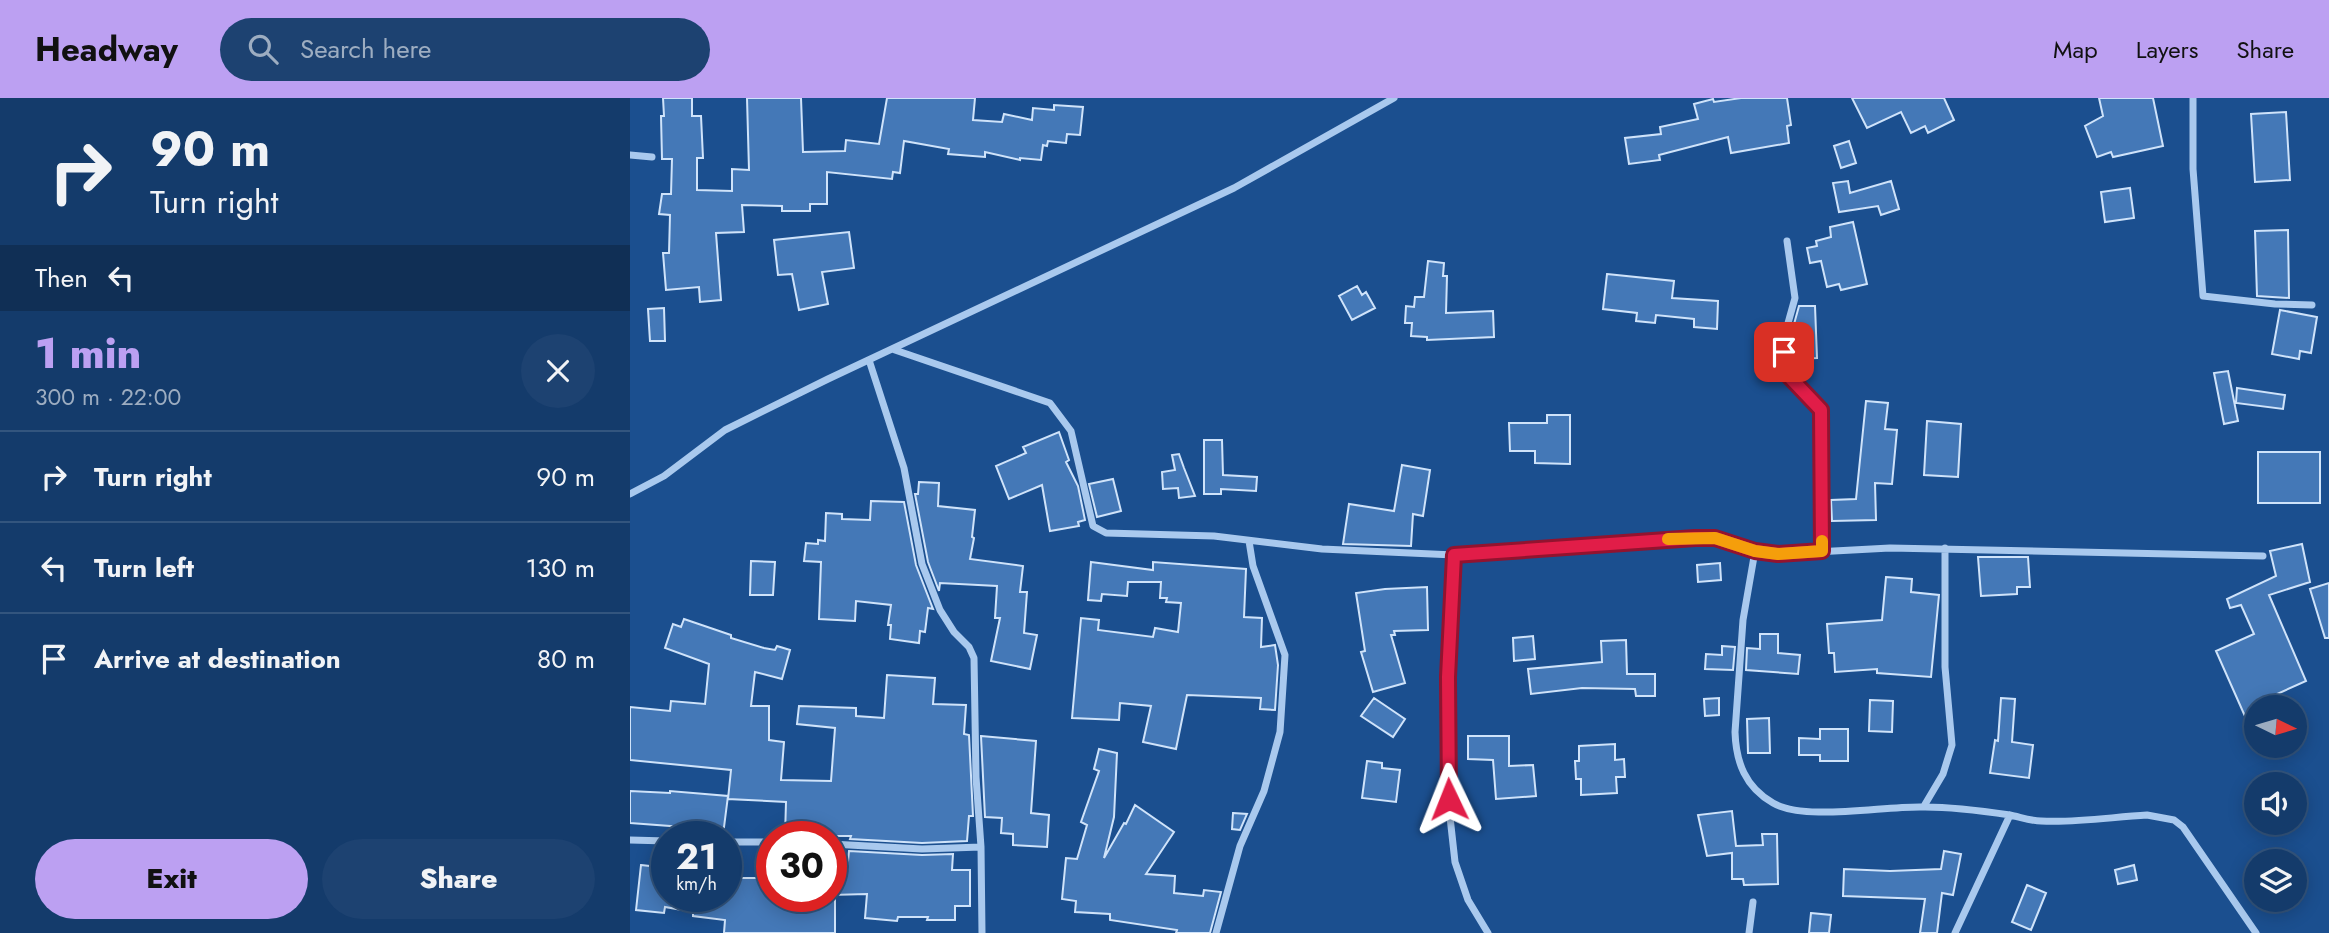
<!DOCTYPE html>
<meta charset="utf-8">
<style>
:root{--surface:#143b6b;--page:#1d4271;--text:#f1f3f6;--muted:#9dadc1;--line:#33557e;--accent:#bca0f2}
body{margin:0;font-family:Jost,sans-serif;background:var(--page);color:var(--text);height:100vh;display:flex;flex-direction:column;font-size:26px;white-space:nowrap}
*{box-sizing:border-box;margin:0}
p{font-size:23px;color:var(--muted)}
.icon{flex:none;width:38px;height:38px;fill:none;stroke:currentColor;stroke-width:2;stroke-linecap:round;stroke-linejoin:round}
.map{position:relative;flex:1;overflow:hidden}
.side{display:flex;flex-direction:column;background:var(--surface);width:630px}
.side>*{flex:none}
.guide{background:#143b6b;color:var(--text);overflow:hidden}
.needle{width:46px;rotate:95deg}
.tools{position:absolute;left:1614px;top:597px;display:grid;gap:14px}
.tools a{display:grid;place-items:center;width:63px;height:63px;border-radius:50%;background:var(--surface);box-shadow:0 4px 18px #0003,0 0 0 2px var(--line);font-size:35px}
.speed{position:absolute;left:21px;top:723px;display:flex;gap:14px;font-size:35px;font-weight:700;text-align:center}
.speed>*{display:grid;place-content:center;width:91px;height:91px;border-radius:50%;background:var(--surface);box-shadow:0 4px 18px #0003,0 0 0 2px var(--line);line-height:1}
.speed small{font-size:18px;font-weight:400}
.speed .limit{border:10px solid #d22;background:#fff;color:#111}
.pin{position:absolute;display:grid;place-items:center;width:60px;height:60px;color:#fff;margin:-30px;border-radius:14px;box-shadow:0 4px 10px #0006}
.me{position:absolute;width:77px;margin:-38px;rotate:358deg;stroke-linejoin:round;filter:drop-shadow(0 0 5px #0008)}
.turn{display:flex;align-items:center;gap:24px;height:147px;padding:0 35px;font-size:32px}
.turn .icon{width:91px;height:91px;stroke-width:2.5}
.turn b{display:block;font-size:49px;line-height:60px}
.then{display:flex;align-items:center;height:66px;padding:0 35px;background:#0003;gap:14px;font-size:26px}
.round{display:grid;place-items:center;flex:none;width:74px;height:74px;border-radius:37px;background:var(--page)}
.overview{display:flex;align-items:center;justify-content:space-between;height:119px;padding:0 35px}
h1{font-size:42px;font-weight:800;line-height:52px;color:var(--accent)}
.cta{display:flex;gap:14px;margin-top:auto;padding:14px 35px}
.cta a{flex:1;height:80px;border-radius:42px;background:var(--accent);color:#111;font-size:28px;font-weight:800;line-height:80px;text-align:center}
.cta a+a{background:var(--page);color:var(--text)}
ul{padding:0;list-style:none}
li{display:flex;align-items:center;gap:21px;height:91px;padding:0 35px;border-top:2px solid var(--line)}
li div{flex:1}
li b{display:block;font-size:26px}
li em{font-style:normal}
header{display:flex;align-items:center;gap:42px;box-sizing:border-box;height:98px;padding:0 35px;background:var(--accent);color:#111}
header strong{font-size:33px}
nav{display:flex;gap:38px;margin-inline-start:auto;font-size:24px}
.search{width:490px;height:63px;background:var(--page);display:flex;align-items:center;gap:18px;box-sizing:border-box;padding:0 24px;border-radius:38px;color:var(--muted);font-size:26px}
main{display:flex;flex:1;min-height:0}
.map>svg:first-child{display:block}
.building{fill:#4478b7;stroke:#cfe3fa;stroke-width:2}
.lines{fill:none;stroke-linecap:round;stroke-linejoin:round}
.minor{stroke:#a9c9ee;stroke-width:7}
.route-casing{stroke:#92132f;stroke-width:18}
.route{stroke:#e11d48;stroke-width:12}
.slow{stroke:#f59e0b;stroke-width:12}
</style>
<header>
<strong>Headway</strong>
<div class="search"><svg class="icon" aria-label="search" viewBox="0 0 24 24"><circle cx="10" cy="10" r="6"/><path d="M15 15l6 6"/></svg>Search here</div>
<nav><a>Map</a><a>Layers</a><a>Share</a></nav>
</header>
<main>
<section class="side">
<div class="guide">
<div class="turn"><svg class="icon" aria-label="right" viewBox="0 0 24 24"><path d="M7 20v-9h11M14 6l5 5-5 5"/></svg><div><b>90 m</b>Turn right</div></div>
<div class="then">Then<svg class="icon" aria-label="left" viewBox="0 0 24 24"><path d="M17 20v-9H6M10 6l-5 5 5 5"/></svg></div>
</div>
<div class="overview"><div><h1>1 min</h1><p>300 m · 22:00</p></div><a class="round"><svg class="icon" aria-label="close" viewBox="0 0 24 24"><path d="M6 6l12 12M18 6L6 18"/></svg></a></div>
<ul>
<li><svg class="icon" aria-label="right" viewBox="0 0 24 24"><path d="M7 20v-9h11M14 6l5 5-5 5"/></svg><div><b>Turn right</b></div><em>90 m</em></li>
<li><svg class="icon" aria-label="left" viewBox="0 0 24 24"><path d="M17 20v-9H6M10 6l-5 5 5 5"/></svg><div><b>Turn left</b></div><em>130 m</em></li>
<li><svg class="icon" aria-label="arrive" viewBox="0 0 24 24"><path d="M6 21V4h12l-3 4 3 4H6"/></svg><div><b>Arrive at destination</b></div><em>80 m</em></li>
</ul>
<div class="cta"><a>Exit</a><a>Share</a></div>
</section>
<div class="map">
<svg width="1699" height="835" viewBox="0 0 1699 835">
<rect width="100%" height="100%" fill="#1b4f8f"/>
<path class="building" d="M33 0H62V18H71L73 60H67V92L102 93V71L119 72 117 0H171L173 54 215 53 216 42 249 46 257 0H345L343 22 372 24 374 16 402 22 403 10 424 12V7L453 9 450 37 437 36 436 45 418 43 417 48 413 47 411 62 390 60V62L355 54V59L318 56 319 51 274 43 270 75 263 74 262 81 197 74V106H180V113H152V108L112 107 114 134 86 135 91 202 70 204 69 189 36 192 33 155H39L40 117 29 116 32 96H41L42 61H32L31 18H34Z
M1111 0H1157L1161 27 1157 28 1159 45 1101 55 1098 39 1029 57 1030 62 999 66 995 40 1031 36 1030 29 1068 21 1064 6 1083 1 1084 4Z
M1222 0H1314L1324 22 1298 35 1295 28 1281 35 1271 14 1237 30Z
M1469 0H1523L1533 48 1483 59 1481 54 1467 59 1455 28 1473 18Z
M1656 14 1660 82 1625 84 1621 16Z
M1219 43 1226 65 1211 70 1204 48Z
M1218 83 1220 95 1261 83 1269 111 1251 117 1248 108 1209 114 1203 85Z
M1500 90 1504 120 1475 124 1471 94Z
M1223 124 1237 186 1211 192 1209 186 1197 189 1191 163 1180 165 1177 150 1187 148 1186 143 1201 139 1200 129Z
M1658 132 1659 200 1627 198 1625 133Z
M219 134 224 170 192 174 198 206 169 212 162 176 148 177 144 142Z
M798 163 814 165 813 178H817L816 215 863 213 864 239 797 242V239L781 238 782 225H775L776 208 784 209 785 199H794Z
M977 176 1044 183 1042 200 1088 203 1087 231 1064 229V221L1026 217 1025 225 1006 223 1007 215 973 211Z
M727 188 732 197 736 194 745 210 722 222 709 198Z
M1169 208H1185L1187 260 1160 261 1161 237Z
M34 210 35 243H20L18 211Z
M1650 212 1687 219 1681 255 1670 253 1669 261 1642 256Z
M1598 273 1608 323 1594 326 1584 275Z
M1607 290 1655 297 1653 311 1606 305Z
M1236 303 1258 305 1255 331 1267 332 1262 386 1245 385 1246 422 1202 423 1201 402 1226 401Z
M917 317H940V366L905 365V353H880L879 325H917Z
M1297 323 1331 326 1328 379 1294 377Z
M429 334 439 362 436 364 448 388 455 422 448 424 449 428 420 433 412 387 379 401 366 368 396 355 393 349Z
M574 342H592L593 377 627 379 626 393 591 391V396H574Z
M1628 354H1690V405H1628Z
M549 356 554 370 565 398 549 400 548 390 533 391 532 374 545 372 542 357Z
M772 367 800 372 793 418 783 416 781 448 713 446 719 406 764 413Z
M483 381 491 413 467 419 459 386Z
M289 384 309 385 308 408 345 412 342 439 344 440 340 461 393 468 390 494H397L394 535 407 537 400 571 361 563 370 520H365L367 488 310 485 309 493 298 464 285 396H288Z
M241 403 274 404 286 467 303 511 298 510 295 534 290 533 289 545 260 541 261 527H258L261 507 226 503 225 523 189 521 191 464 174 463 176 445 188 446V442L195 443 196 415 212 416V421L240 422Z
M1672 446 1680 484 1639 497 1676 583 1647 596 1652 609H1626V643L1586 553 1624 536 1611 507 1600 510 1597 501 1646 478 1640 453Z
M1348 459H1398L1400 489H1387V496L1351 498Z
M121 463 145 464 143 497H120Z
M461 464 523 472V464L616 471 614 519 632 520 631 549 645 547 648 567 645 612 630 611 631 600 557 597 546 651 513 644 521 608 490 605 489 622 442 620 451 520 469 522 468 532 523 539 525 530 548 534 551 505 536 504 537 500H530L531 484H498L497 498 472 496 471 503 458 502Z
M1090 465 1091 482 1068 484 1067 467Z
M1256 479 1282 481 1281 494 1309 497 1301 579 1247 575V571L1205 574 1204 555H1199L1197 526 1252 522Z
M1699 485V540H1695L1680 491Z
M797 489 798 532 764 533 765 537H761L775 585 743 594 731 554 735 553 726 495 755 491Z
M54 521 101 537V540L134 550 145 552 147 548 160 552 152 581 125 574 121 608H139V642L154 644 151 682 201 683 205 630 167 626 169 608 226 610V618L254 620 257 577 305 580 303 606 336 607 334 636 339 637 343 718H339L337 743 292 745 220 741 221 738H155L156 704 98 701 101 672 0 662V609L40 613 41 603 75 606 79 566 35 550 43 526 51 529Z
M1130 536H1148V555L1170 557 1168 576 1116 572 1117 550 1130 551Z
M903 538 905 561 884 563 883 540Z
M996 542 997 576H1025V598H1006L1005 591 952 590 901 596 898 571 972 564 971 543Z
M1092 548 1105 549 1103 572 1075 571 1076 556 1092 557Z
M744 600 775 621 763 639 731 618Z
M1089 600V617L1075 618 1074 601Z
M1371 600 1385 601 1382 644 1403 647 1399 680 1360 675 1365 642 1368 643Z
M1240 602 1263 603 1262 634 1239 633Z
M1139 620 1140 655H1118L1117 621Z
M1190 631H1218V663H1190V657H1169V640L1190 641Z
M351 638 406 643 401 715 419 717 417 749 383 747V736L371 735 372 720 355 719Z
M838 638H879V668L903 667 906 698 866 701 863 662 838 661Z
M985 646V662L994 661 995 679H986L987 695 951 697V681H946L945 663H949V648Z
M469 651 487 655 484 719 474 760 494 725 496 726 505 707 544 734 516 776 545 778 544 795 573 798 574 792 591 794 580 835H546L547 832 480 822V816L445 814 446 803 432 801 436 760 447 761 457 727 451 724 469 673 464 671Z
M737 663 752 665V670L770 672 766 704 732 700Z
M0 693 40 695V693L98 698 93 737 53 733V729L0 725Z
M1102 713 1106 748 1133 747 1132 736H1147L1148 786 1114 787 1113 781H1102V755L1077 758 1068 717Z
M603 715 617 716 610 732 602 731Z
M219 753 292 757 323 756 322 772H340V808H325V822H297L298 819H268L267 823 235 820 237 796 201 797V773H217Z
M1314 753 1331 756 1323 797 1312 795 1307 835H1290L1295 801 1213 798 1214 771 1260 773 1311 771Z
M11 767 37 770 36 798H101L102 780H142V798H205V835H94L95 822 63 818V814L35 809 34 815 6 812Z
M1504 767 1507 782 1488 786 1485 772Z
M1397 787 1416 795 1401 832 1382 824Z
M1181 815 1201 817 1199 835H1179Z"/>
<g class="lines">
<path class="minor" d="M1563 0V71L1573 198 1645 206 1682 207
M0 57 22 59
M1157 143 1165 200 1155 236 1153 272 1191 312 1192 453
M262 251 420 305 441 333 463 428 476 435 584 438 692 451 824 457 1065 440H1085L1101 444 1125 453 1148 456 1260 450 1633 458
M239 262 274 370 292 466 310 512 324 534 339 549 344 560 346 679 351 749 352 835
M0 396 34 378 95 332 198 281 604 90 764 0
M1125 453 1113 522 1105 634C1106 664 1115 689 1143 705 1175 724 1257 707 1295 709 1323 709 1353 713 1380 717 1390 719 1401 723 1411 723 1446 725 1482 719 1517 717L1544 722 1553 729 1626 835
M824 457 818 579 820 719 825 764 838 802 858 835
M1294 708 1313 676 1322 647 1315 569V450
M0 742 37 743
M96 744H142
M201 746 292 751 351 749
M586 835 610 748 634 693 650 634 655 557 623 468 619 443
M1119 835 1123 804
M1325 835 1380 717"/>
</g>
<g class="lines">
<defs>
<path id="route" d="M819 701 818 579 824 457 1065 440H1085L1125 453 1148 456 1192 453 1191 312 1153 272 1154 254"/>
</defs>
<use href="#route" class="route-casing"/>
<use href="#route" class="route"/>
<path class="slow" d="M1038 441 1085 440 1125 453 1148 456 1192 453V443"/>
</g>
</svg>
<div class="tools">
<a><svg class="needle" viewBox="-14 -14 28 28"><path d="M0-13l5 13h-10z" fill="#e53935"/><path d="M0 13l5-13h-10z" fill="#9dadc1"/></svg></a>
<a><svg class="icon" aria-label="sound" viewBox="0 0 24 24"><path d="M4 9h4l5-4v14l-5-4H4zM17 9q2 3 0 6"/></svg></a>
<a><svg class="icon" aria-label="layers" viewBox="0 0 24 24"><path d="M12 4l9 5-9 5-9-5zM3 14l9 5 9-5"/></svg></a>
</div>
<div class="speed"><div>21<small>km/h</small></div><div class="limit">30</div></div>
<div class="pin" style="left:1154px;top:254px;background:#d93025"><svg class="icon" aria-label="arrive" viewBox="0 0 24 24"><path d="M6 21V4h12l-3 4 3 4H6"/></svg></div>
<svg class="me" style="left:819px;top:701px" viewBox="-20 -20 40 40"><path d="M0-17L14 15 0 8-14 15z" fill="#e11d48" stroke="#fff" stroke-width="4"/></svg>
</div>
</main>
